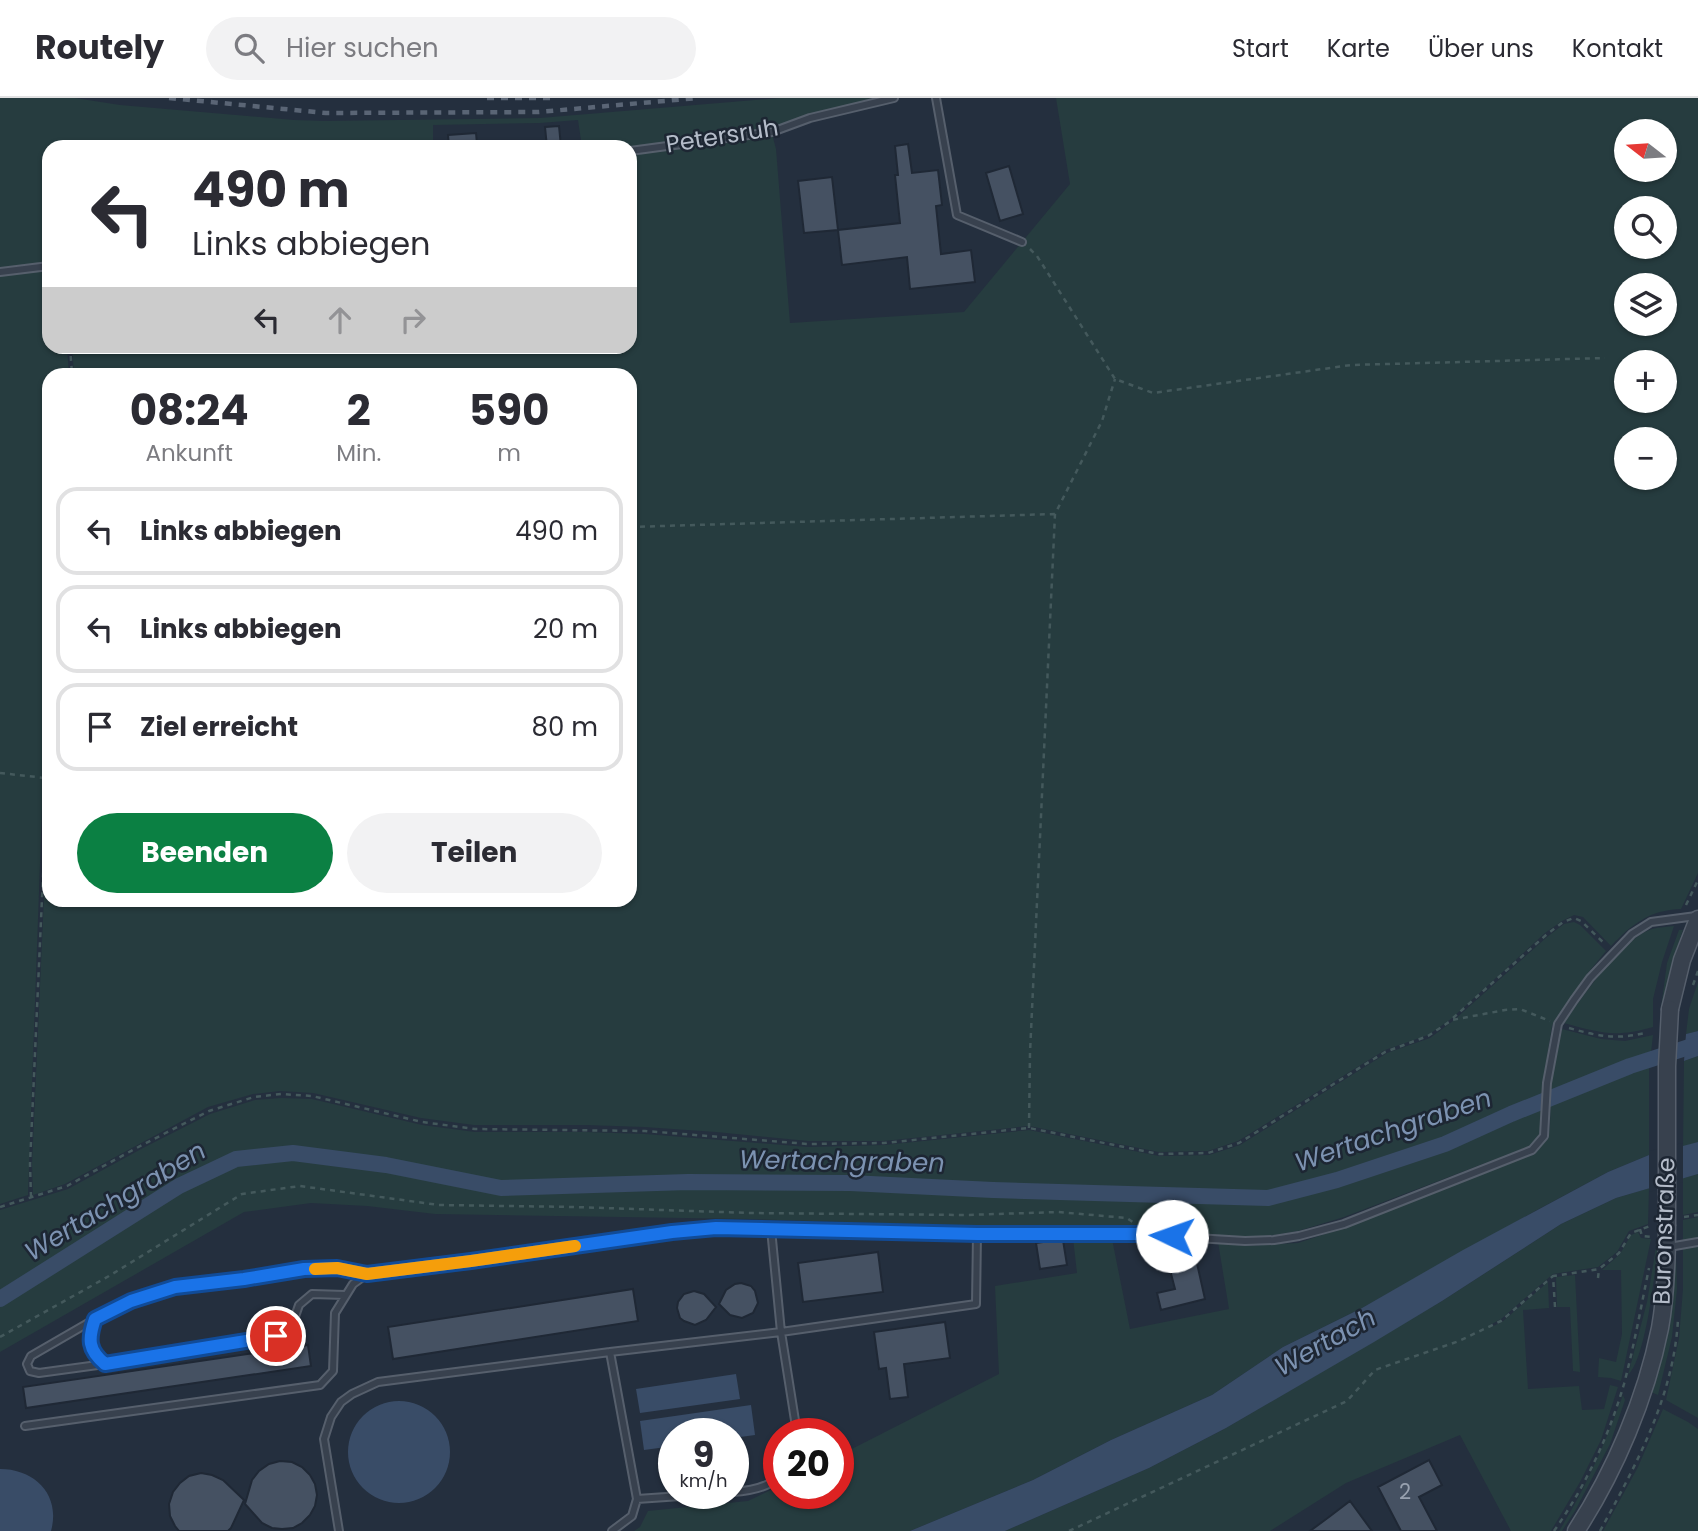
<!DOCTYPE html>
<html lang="de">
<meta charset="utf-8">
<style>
:root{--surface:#fff;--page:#f2f2f3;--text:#2b2b33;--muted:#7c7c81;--line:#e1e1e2;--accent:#0b8043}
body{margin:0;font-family:Poppins,sans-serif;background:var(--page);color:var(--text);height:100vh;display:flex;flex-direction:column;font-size:26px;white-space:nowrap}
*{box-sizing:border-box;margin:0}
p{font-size:23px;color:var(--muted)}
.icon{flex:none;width:38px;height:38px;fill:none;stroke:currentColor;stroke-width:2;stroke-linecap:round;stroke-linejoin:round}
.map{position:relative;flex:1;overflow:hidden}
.side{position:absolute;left:42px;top:270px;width:595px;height:539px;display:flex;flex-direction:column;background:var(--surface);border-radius:21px;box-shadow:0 2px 5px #0004}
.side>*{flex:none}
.top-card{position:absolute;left:42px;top:42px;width:595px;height:214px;border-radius:21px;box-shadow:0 2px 5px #0004;background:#fff;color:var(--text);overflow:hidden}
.needle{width:46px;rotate:287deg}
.controls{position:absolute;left:1614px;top:21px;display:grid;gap:14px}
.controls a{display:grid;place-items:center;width:63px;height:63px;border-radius:50%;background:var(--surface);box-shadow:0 2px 5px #0004;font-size:35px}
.speed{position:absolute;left:658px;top:1320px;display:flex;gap:14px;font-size:35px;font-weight:700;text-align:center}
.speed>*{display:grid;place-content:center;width:91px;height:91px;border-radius:50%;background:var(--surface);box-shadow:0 2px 5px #0004;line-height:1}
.speed small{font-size:18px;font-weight:400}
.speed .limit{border:10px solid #d22;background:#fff;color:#111}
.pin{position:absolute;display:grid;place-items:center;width:60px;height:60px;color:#fff;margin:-30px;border:4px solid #fff;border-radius:50%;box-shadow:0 2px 7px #0007}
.me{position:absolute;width:77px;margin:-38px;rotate:273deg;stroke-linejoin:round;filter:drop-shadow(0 0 5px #0008)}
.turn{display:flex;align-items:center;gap:24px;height:147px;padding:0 35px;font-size:32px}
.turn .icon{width:91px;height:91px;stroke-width:2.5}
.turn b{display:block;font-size:49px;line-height:60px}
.lanes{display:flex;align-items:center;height:66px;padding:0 35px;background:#0003;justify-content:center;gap:35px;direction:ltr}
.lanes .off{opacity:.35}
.eta{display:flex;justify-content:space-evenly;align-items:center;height:119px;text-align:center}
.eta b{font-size:42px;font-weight:700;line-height:49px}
.button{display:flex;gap:14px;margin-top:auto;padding:14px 35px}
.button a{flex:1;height:80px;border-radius:42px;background:var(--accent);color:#fff;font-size:28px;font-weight:700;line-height:80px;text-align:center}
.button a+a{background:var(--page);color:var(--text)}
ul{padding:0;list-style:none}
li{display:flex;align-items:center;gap:21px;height:88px;margin:0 14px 10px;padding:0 21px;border:4px solid var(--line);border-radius:21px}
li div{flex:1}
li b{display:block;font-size:26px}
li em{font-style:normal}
header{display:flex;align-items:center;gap:42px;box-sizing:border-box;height:98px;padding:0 35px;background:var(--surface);border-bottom:2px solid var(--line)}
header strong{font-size:33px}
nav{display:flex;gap:38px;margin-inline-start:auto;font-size:24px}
.search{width:490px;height:63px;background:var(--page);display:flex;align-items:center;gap:18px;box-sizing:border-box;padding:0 24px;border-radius:38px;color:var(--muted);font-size:26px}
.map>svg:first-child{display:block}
.green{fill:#263c3f;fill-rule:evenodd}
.water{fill:#394c67}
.pier{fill:#242f3e}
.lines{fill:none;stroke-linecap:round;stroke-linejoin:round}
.canal{stroke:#394c67;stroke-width:16}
.building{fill:#455162;stroke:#1f2835;stroke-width:2}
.service-casing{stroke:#565f6c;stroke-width:10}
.tertiary-casing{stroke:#565f6c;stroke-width:19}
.path{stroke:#44595c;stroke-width:2.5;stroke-dasharray:5 5;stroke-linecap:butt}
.service{stroke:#38414e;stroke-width:6}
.tertiary{stroke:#38414e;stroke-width:16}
.rail{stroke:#5a6575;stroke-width:4.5;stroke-dasharray:7 7;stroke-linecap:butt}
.tertiary-bridge-casing{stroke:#565f6c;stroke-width:19;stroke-linecap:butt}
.tertiary-bridge{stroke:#38414e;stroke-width:16}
.route-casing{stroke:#114b97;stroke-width:18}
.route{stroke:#1a73e8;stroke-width:12}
.slow{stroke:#f59e0b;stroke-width:12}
.labels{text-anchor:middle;stroke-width:5;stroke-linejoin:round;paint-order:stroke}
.number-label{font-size:21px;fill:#98a1af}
.street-label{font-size:24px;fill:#b4bcc9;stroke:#1d2633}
.water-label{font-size:26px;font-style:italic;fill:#7c92b1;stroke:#1d2633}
</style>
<header>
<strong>Routely</strong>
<div class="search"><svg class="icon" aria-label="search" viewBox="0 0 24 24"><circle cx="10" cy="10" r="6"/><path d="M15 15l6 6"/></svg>Hier suchen</div>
<nav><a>Start</a><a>Karte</a><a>Über uns</a><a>Kontakt</a></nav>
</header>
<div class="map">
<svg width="1698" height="1433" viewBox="0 0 1698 1433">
<rect width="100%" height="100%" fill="#242f3e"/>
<path class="green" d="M0 0H75L120 7 294 22 325 23 540 20 780 0H887L809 18 771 30 630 49H582L578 22 540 25 433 27V49H49V165L0 171Z
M1056 0H1698V775L1681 811C1650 812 1632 826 1611 848L1583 819 1574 817 1562 823 1545 835 1451 921 1428 937 1385 952 1238 1043 1208 1053 1159 1054 1029 1028 884 1043H808L716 1034 644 1029 586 1027H474L421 1020 313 995 280 993 253 996 208 1009 65 1086 33 1097 32 1066 49 688V802H630V276H74L72 249 630 248V57L772 36 776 51 790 225 964 214 1070 86ZM1626 33H1664V72H1626ZM1626 110H1664V149H1626ZM1626 187H1664V226H1626ZM1626 264H1664V303H1626ZM1626 341H1664V380H1626Z
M49 171V248L67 249 69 276H49V601L43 683 28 1097 0 1106V177Z
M1574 824 1580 827 1606 853 1587 876 1552 928 1543 984 1540 1037 1530 1048 1344 1119 1298 1133 1275 1137 1246 1139 1148 1132 1072 1131 749 1121 435 1116 367 1108 311 1105 244 1114 0 1254V1112L68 1091 143 1050 210 1016 255 1002 281 1000 312 1001 422 1027 475 1034H586L645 1036 808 1049 884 1047 1029 1032 1159 1058 1209 1057 1240 1047 1387 955 1430 940 1453 923 1547 839 1564 826Z
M1674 828 1662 864 1653 901V929C1615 940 1601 935 1564 925 1582 899 1623 840 1652 831 1659 829 1667 829 1674 828Z
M1679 832H1683C1674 858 1667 882 1665 910H1661L1667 865Z
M1698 884V933L1686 936 1689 911Z
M1562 931 1601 941 1625 943 1653 937 1649 972V1057L1608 1074 1537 1112 1362 1210 1283 1249 1212 1297 1111 1342 1033 1382 910 1433H634L640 1429 648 1413 748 1403 779 1388V1395H838V1358L999 1276 995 1188 1077 1175 1073 1140 1112 1141 1130 1231 1229 1211 1218 1144 1246 1148 1298 1145 1346 1129 1534 1055 1548 1041 1550 1027 1551 985Z
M1698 958V1044L1683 1049 1684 963Z
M1698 1076V1114L1683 1117V1080Z
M1649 1090 1648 1126 1629 1133 1617 1154 1598 1169 1553 1176 1501 1221 1490 1227 1491 1229 1502 1224 1548 1184 1549 1210 1523 1212 1528 1291 1579 1288 1582 1312 1604 1311 1610 1287 1618 1289 1601 1342 1580 1384 1551 1433H1511L1460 1337 1346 1385 1270 1433H1005L1149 1370 1226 1330 1442 1203 1561 1126 1616 1100Z
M1698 1119V1320L1666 1302 1679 1240 1683 1191V1122Z
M1638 1134 1641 1140 1651 1141 1621 1283 1611 1280 1598 1279 1599 1260 1616 1264 1622 1236 1621 1172H1602L1620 1156 1631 1137Z
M1656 1149 1658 1151C1654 1178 1646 1260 1628 1277L1647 1204Z
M1672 1157H1676L1677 1191 1672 1239 1658 1297 1651 1294Z
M1575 1177 1580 1274 1573 1273 1570 1209H1557L1556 1179Z
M1623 1297 1625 1302 1610 1346 1575 1413 1562 1433H1559C1586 1390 1605 1345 1623 1297Z
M1663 1311 1688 1324 1698 1331V1433H1603L1638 1369Z"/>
<path class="water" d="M1698 933V958L1684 963 1686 936Z
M1698 1044V1076L1616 1100 1561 1126 1442 1203 1374 1244 1226 1330 1149 1370 1005 1433H910L1033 1382 1111 1342 1212 1297 1283 1249 1362 1210 1463 1152 1608 1074 1649 1057Z
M736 1276 740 1301 640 1315 636 1291Z
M348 1354a51 51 0 1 1 102 0a51 51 0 1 1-102 0Z
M751 1307 755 1337 733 1340V1335H674V1348L644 1352 640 1323Z
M0 1371C35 1371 61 1397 51 1433H0Z"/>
<path class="pier" d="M1683 1045V1084L1649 1094V1053Z"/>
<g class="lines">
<path class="canal" d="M0 1201 179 1088 236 1061 293 1055 386 1067 501 1090 688 1084 850 1085 993 1092 1268 1100 1337 1082 1445 1046 1511 1016 1630 968 1698 946"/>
</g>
<path class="building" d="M559 28 561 49H547L545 29Z
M476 35 477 46 449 49 448 37Z
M908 46 912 75 938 72 942 107 936 108 941 156 971 152 975 184 910 191 907 159 842 167 838 132 900 125 895 77H898L895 48Z
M1009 68 1023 116 1000 123 986 75Z
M832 79 838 132 804 135 798 83Z
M1057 1142H1063L1067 1167 1040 1171 1036 1145Z
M878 1154 883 1194 803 1204 798 1165Z
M1196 1161 1205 1201 1161 1212 1157 1195 1175 1191 1169 1168Z
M741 1185 751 1188 755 1193 758 1205 753 1215 742 1220 730 1217 719 1206 726 1192 735 1186Z
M633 1191 638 1223 393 1261 388 1229Z
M694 1193 704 1196 716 1209 706 1222 695 1227 684 1223 680 1220 677 1210 678 1204 684 1196Z
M945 1224 950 1260 904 1266 908 1299 890 1301 886 1270 879 1271 874 1234Z
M308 1247 311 1268 26 1310 23 1289Z
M1429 1362 1442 1387 1419 1399 1437 1433H1401L1378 1389Z
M280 1363 292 1364 302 1369 310 1377 315 1386 317 1397 315 1408 310 1417 302 1425 293 1430 282 1431 272 1430 262 1425 245 1406 252 1382 259 1373 269 1366Z
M201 1375 212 1377 223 1382 244 1402 231 1430 228 1433H179L175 1428 170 1418 169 1406 173 1394 180 1385 189 1378Z
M1350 1403 1372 1433H1310L1329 1419Z"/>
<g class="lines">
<defs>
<path id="service" d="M936 0 957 117 1022 144
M630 53 772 34 810 20 894 0
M0 174 49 168
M771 1131 781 1234 797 1335
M1669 1149 1698 1144
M345 1197 312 1196 299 1207 292 1227 276 1238 105 1266 39 1275 30 1273 27 1266 31 1258 95 1221 131 1203 175 1189 244 1181 304 1171 337 1170 367 1176 471 1163 672 1134 716 1131H771L977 1136 1147 1137 1245 1143 1274 1142 1299 1138 1344 1126 1532 1052 1544 1038 1547 985 1558 926 1574 902 1590 880 1632 836 1651 824 1696 818
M95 1221C88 1241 89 1251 105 1266
M610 1254 637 1401 632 1418 612 1433
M25 1328 320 1287 333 1273 335 1215 353 1186 367 1176
M733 1394C749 1393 767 1390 779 1379
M637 1401 725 1395
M339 1433 324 1341 331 1319 341 1304 352 1296 378 1284 610 1254 781 1234 976 1206 977 1136"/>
<path id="tertiary" d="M1670 911 1682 862 1698 821
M1576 1433C1615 1373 1646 1300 1660 1230 1666 1197 1667 1162 1667 1128"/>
</defs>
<use href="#service" class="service-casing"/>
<use href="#tertiary" class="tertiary-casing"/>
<path class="path" d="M1030 151 1037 158 1115 281 1153 295 1351 267 1605 260
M70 248 72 276
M630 429 1055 416
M0 675 45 680
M1686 807 1698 782
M1693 887 1698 873
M1453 920 1546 837 1563 824 1574 820 1581 823 1606 847
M1569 930C1598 938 1615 942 1645 935
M1029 1030 1030 955 1055 416 1102 323 1115 281
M31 1099 30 1066 49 645
M0 1109 67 1088 142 1047 209 1013 254 999 281 996 312 998 422 1024 475 1031 645 1033 808 1046 884 1045 1029 1030 1159 1056 1208 1055 1239 1045 1385 954 1428 938 1452 922 1505 912 1520 911 1550 923
M1684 1119 1698 1117
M1640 1131 1642 1138 1653 1139
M1598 1180 1599 1171
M1555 1209 1553 1178 1599 1171 1619 1155 1631 1135 1650 1128
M0 1239 109 1178 242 1096 300 1088 439 1107 575 1109 750 1115 967 1117 1058 1114 1127 1120 1134 1125
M1069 1433 1347 1303 1375 1272 1459 1243 1501 1223 1553 1178
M1554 1433C1585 1389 1609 1338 1624 1286 1634 1248 1641 1209 1649 1170
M1600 1433C1636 1367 1674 1298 1678 1221"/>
<use href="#service" class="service"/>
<use href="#tertiary" class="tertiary"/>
<path class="rail" d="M169 0 326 15 539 14 698 0
M487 0H550"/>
<defs>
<path id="tertiary-bridge" d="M1667 1128V968L1670 911"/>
</defs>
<use href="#tertiary-bridge" class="tertiary-bridge-casing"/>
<use href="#tertiary-bridge" class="tertiary-bridge"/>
</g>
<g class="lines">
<defs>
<path id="route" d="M276 1238 105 1266C88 1252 88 1241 95 1221L131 1203 175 1189 244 1181 304 1171 337 1170 367 1176 471 1163 672 1134 716 1130 977 1136H1147L1172 1138"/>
</defs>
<use href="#route" class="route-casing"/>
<use href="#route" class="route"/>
<path class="slow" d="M315 1171 337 1170 367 1176 471 1163 575 1148"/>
</g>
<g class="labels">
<g class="number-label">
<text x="1405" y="1401">2</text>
</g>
<g class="street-label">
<text transform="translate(722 38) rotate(-9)" y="8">Petersruh</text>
<text transform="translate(1664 1133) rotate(-88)" y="8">Buronstraße</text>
</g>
<g class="water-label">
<text transform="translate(1393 1032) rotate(-19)" y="9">Wertachgraben</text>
<text transform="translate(842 1063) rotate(1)" y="9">Wertachgraben</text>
<text transform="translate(115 1103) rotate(-31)" y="9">Wertachgraben</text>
<text transform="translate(1325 1244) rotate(-29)" y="9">Wertach</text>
</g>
</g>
</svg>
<div class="controls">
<a><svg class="needle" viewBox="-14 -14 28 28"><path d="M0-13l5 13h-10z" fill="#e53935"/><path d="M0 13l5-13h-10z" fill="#7c7c81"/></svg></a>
<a><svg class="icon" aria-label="search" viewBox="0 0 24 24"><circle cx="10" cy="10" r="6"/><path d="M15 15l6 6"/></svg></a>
<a><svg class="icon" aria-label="layers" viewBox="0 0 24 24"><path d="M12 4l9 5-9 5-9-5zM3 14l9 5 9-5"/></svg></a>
<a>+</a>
<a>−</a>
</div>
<div class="speed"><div>9<small>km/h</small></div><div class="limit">20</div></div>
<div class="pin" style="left:276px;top:1238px;background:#d93025"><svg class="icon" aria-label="arrive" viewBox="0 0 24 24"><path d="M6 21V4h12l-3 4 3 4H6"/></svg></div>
<svg class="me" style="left:1172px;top:1138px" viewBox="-20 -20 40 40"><circle r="19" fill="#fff"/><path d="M0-13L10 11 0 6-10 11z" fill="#1a73e8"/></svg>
<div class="top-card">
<div class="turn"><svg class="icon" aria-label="left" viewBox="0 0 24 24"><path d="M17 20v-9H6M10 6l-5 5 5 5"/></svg><div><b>490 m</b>Links abbiegen</div></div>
<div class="lanes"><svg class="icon" aria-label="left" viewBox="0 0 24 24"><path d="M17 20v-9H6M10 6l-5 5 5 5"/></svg><svg class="icon off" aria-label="ahead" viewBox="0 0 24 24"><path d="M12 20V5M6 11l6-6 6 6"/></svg><svg class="icon off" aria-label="right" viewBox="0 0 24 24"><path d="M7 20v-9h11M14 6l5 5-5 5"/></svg></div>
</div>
<section class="side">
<div class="eta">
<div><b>08:24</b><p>Ankunft</p></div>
<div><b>2</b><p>Min.</p></div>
<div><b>590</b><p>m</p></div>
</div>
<ul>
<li><svg class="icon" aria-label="left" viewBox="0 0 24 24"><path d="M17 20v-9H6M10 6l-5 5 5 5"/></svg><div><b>Links abbiegen</b></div><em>490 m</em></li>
<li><svg class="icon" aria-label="left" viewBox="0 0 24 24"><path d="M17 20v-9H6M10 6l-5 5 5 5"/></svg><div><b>Links abbiegen</b></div><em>20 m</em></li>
<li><svg class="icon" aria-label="arrive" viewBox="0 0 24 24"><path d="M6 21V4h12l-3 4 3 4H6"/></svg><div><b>Ziel erreicht</b></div><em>80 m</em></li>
</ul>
<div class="button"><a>Beenden</a><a>Teilen</a></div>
</section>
</div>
